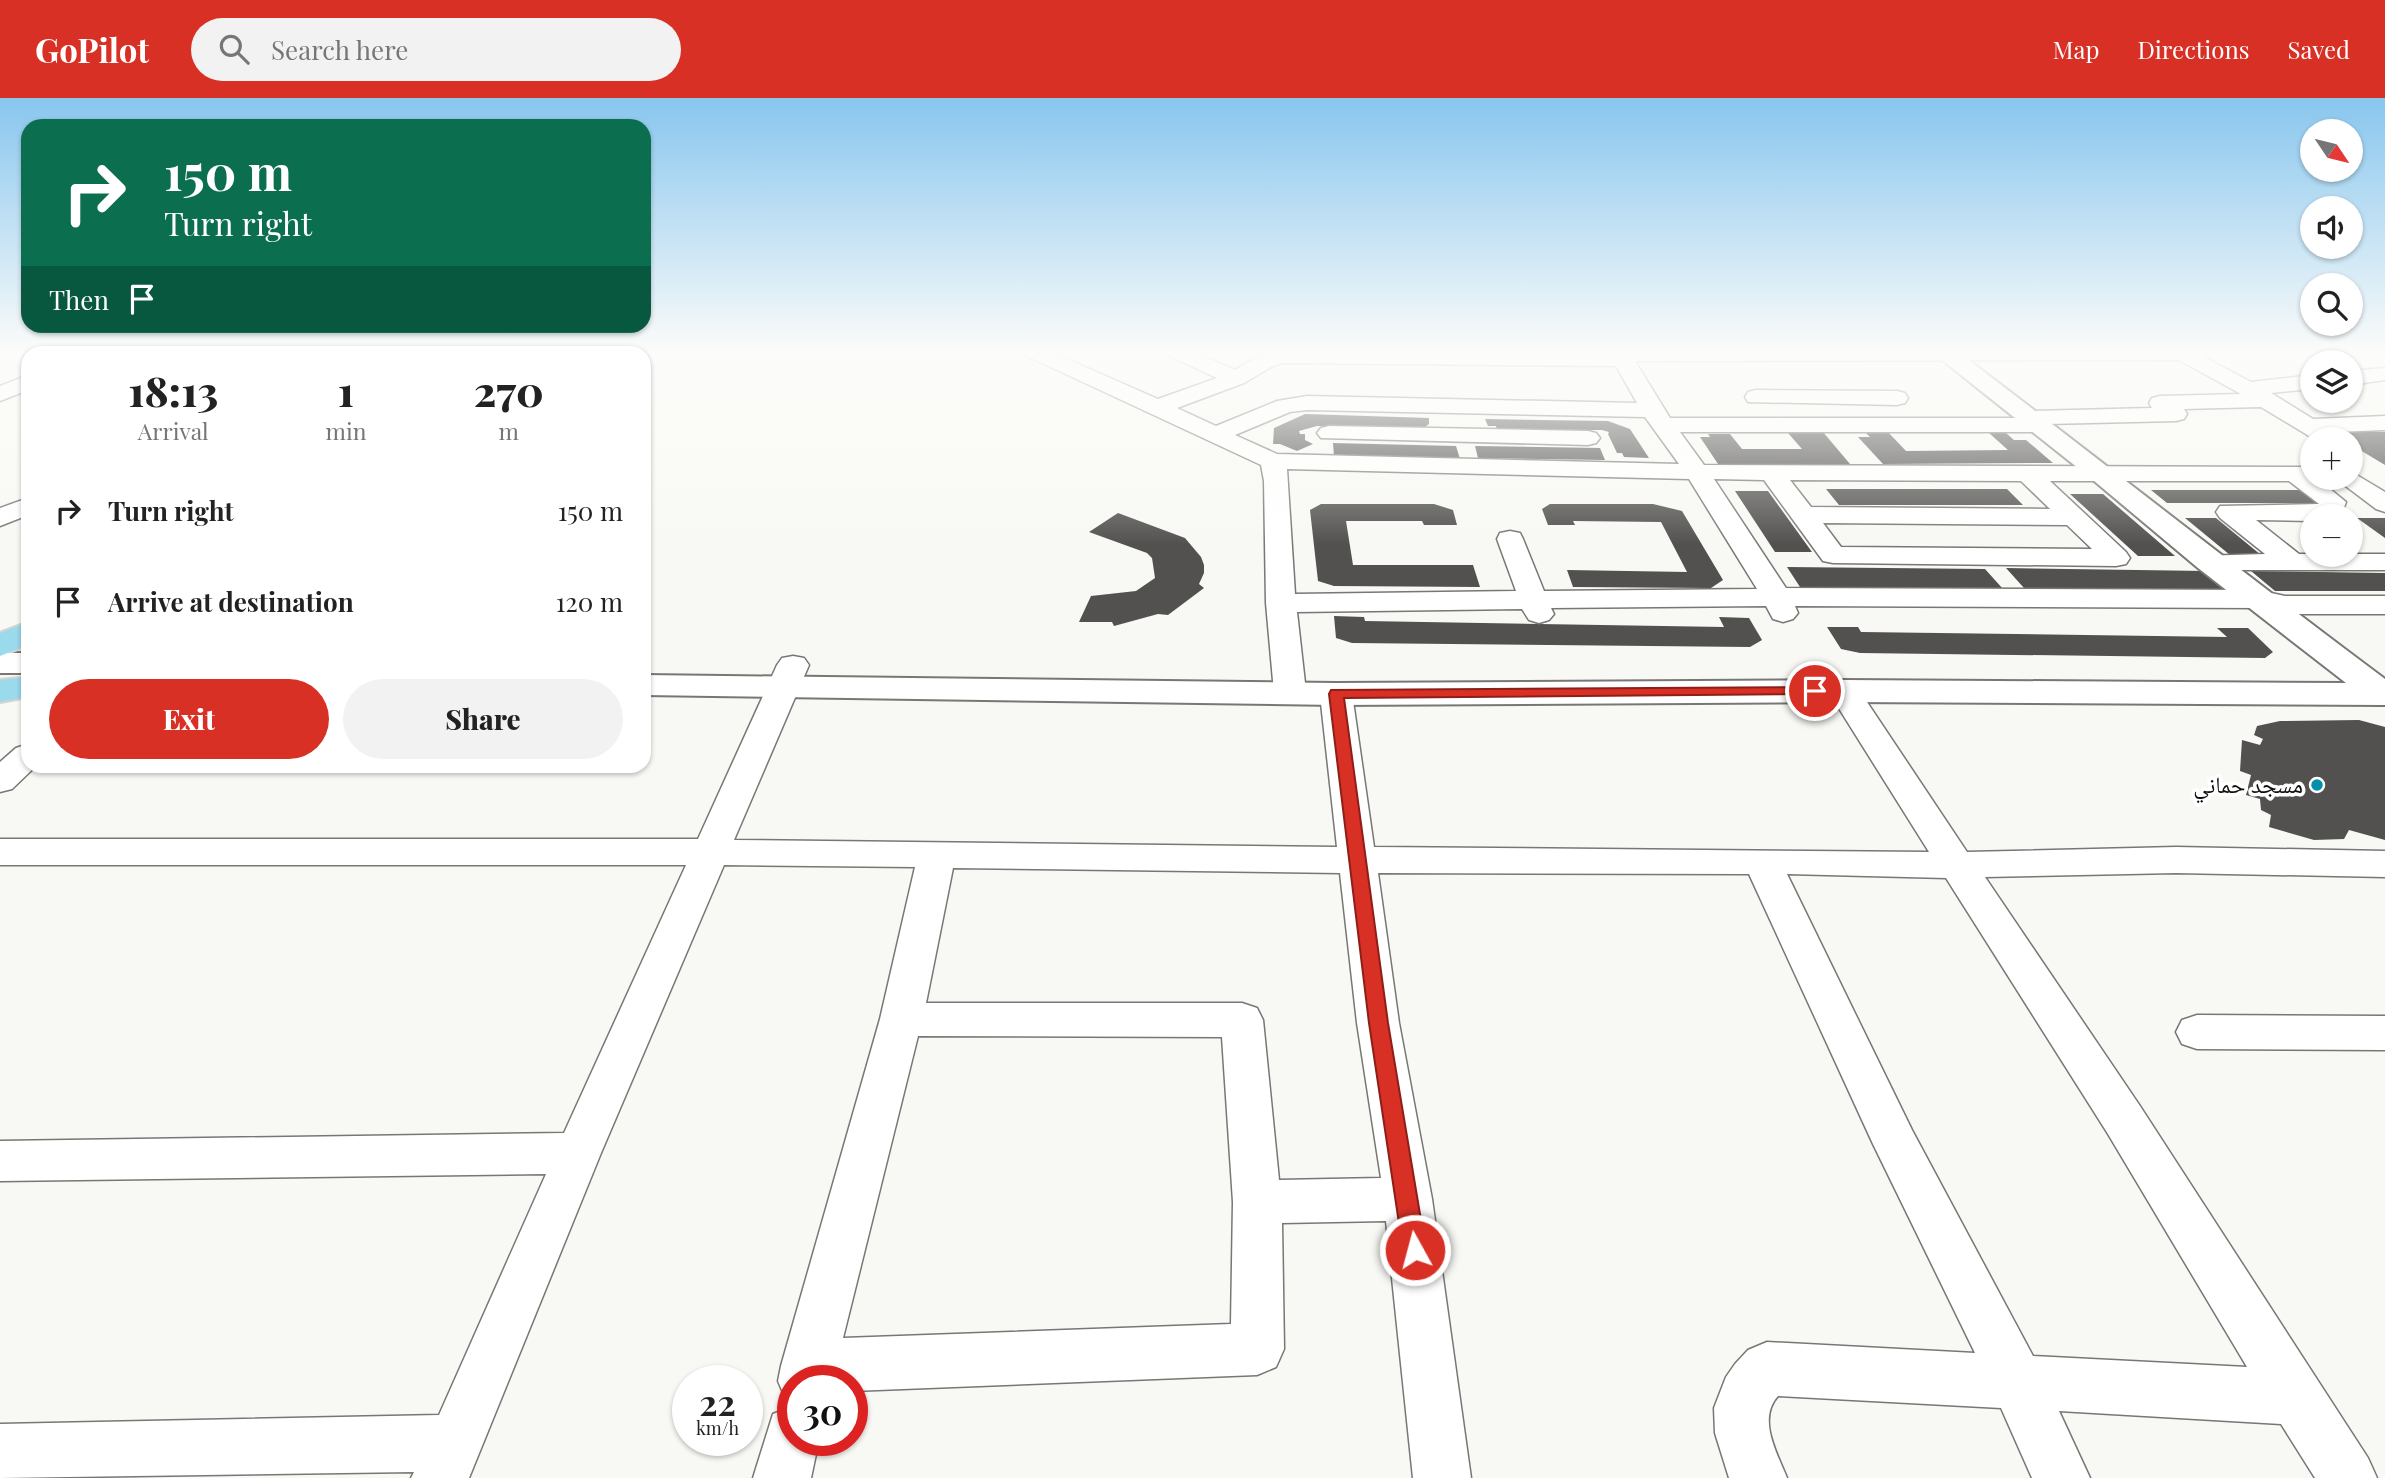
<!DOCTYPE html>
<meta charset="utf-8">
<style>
:root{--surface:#fff;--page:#f2f2f2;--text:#222;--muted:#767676;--accent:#d93025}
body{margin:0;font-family:"Playfair Display","Noto Naskh Arabic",serif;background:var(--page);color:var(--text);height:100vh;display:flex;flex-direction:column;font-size:26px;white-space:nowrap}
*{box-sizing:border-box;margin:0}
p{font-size:23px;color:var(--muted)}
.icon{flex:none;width:38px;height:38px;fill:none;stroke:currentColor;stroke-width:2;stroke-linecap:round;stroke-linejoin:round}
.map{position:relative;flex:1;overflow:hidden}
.panel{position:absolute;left:21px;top:248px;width:630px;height:427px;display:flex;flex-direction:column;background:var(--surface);border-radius:21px;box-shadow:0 2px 5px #0004}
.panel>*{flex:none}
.top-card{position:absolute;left:21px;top:21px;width:630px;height:214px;border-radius:21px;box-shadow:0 2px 5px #0004;background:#0b6e4f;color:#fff;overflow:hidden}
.needle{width:46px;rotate:125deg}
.tools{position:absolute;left:2300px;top:21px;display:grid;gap:14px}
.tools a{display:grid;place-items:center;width:63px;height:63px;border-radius:50%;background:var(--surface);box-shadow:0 2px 5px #0004;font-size:35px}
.speed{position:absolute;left:672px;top:1267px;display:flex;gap:14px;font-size:35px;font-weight:700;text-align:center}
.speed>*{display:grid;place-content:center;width:91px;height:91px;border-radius:50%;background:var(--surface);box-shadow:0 2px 5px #0004;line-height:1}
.speed small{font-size:18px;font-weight:400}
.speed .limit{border:10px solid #d22;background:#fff;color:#111}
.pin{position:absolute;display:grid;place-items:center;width:60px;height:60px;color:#fff;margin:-30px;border:4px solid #fff;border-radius:50%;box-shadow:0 2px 7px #0007}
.me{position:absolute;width:77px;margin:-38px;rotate:353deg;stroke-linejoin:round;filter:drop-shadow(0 0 5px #0008)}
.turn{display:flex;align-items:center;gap:24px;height:147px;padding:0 28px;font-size:32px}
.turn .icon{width:91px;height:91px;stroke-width:2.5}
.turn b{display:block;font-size:49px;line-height:60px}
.then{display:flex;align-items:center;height:66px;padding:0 28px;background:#0003;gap:14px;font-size:26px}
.eta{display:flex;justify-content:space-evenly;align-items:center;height:119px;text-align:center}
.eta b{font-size:42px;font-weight:800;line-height:49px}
.action{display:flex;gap:14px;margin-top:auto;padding:14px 28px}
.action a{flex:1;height:80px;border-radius:42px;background:var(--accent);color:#fff;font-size:28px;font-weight:800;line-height:80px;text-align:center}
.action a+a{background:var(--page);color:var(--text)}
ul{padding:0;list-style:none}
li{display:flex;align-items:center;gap:21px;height:91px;padding:0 28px}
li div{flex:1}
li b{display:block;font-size:26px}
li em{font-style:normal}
header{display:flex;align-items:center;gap:42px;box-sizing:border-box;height:98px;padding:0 35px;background:var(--accent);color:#fff}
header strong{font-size:33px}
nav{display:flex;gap:38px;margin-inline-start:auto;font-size:24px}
.search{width:490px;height:63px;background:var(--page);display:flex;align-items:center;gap:18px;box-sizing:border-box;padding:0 24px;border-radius:38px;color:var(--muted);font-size:26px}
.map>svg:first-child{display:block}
.building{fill:#52514f}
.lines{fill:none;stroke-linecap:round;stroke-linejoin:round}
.minor-casing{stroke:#787774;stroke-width:3}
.tertiary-casing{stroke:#787774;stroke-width:4}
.primary-casing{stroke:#d4d4d3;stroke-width:4}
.minor{fill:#fff;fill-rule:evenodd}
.tertiary{fill:#fff;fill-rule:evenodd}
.primary{fill:#9adaec;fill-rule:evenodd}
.route{fill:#d93025;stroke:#8d1f18;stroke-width:2}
.poi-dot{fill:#038eac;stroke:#fff;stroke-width:2.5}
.labels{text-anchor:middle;stroke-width:7;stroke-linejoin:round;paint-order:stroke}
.poi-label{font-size:23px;fill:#0e0e0d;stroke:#fff;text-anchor:end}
</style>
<header>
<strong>GoPilot</strong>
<div class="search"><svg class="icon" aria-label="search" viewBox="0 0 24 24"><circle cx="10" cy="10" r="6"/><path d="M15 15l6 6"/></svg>Search here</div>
<nav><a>Map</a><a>Directions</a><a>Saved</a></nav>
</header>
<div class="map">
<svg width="2385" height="1380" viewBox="0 0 2385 1380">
<rect width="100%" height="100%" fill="#f8f8f4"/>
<path class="building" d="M1305 316 1429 320V326L1421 332 1317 328 1299 333 1300 336H1305V342L1313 346 1297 353 1280 346H1273L1274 330Z
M1485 321 1608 323 1630 331 1649 360 1624 359 1622 355H1617L1608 336 1609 334 1602 332H1497L1496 328H1488Z
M1864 333H1887L1906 353 2008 352 1989 335H2006L2014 342H2026L2053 365 1883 366 1858 339H1870Z
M2330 333 2385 334V367L2350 346V341H2343Z
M1823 334 1850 366H1718L1700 339H1710L1708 336H1730L1742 351H1802L1788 335Z
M1333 345 1456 348 1460 361 1334 358Z
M1475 348 1600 350 1605 362 1478 360Z
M1826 391H2007L2023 407H1839Z
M2151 392H2305L2322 405H2167Z
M1735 393H1768L1812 454H1775Z
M2070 396H2103L2175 458H2138Z
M1321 406H1434L1453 412 1457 427H1424L1422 423H1346L1353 467H1473L1480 489 1334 488 1318 483 1310 412Z
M1550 406H1653L1682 413 1723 482 1711 490 1573 489 1567 472 1687 474 1661 424 1573 423 1575 427H1548L1542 411Z
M1118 415 1185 440 1201 459 1204 467V475L1199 486 1204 490 1168 517 1158 516 1114 528 1112 524H1079L1091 498 1136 493 1155 480 1152 460 1147 455 1089 434Z
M2185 420H2216L2261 457H2230Z
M2357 420H2385V440Z
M1787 469 1985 471 2003 491 1800 489Z
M2006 470 2206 473 2228 493 2024 490Z
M2251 473 2385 475V493H2275Z
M1334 518 1364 519 1365 523 1724 529 1719 519 1749 520 1762 542 1750 549 1352 545 1336 540Z
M1827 529H1858L1861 534 2227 539 2217 530H2248L2273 554 2265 560 1860 555 1841 551Z
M2359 622 2385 629V742L2349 732 2344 741 2314 742 2269 729 2271 717 2261 712 2260 701 2246 697 2251 677 2240 673 2242 642 2260 647 2263 641 2254 637 2257 628 2280 623Z"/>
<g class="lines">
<defs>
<path id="minor" d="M84 254H107L83 256Z
M328 254H354V255L329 256Z
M1024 254H1051L1158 301 1217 280 1169 258 1166 254H1194L1235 272 1258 258 1278 254H2209L2204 259 2251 284 2312 277V291L2271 295 2313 321 2385 318V332L2335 334 2342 341H2314L2261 309 2184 311 2187 316 2184 321 2176 323 2047 326 2044 332 2036 334H1680L1704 367 2312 369V380H2322L2319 382 2346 404 2341 418H2312V423L2256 422 2299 456H2385V472H2209L2199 470 2195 464 2199 458 2265 456 2220 420 2216 414 2220 408 2319 406 2289 383H2050L2126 454 2130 460 2126 466 2116 468 1833 465 1823 463 1764 382 1714 381 1786 490 2257 492 2285 498H2385V516H2285L2257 510 1795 508 1798 515 1793 521 1783 524 1773 521 1766 508 1551 510 1554 516 1549 522 1539 525 1529 522 1522 511 1297 514 1306 594 1301 601 1290 604 1279 601 1274 594 1266 505 1264 383 1261 367 1027 258ZM2179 262 2241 296 2160 298 2152 300 2149 305 2152 310 2027 313 2019 315 2015 320H1670L1635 263ZM1283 265 1616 268 1637 305 1307 298 1277 303 1216 328 1177 310 1244 285 1273 268ZM1307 312 1645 319 1679 366 1277 356 1235 337 1290 314ZM1287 371 1689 381 1757 491 1544 493 1523 441 1520 435 1510 433 1500 435 1497 441 1516 493 1295 496ZM1790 382 2021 383 2050 411 1811 409ZM1823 425 2067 427 2092 451 1841 449Z
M2385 270V282L2350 287V273Z
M28 277V292L0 303V288Z
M1756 292 1897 293 1905 295 1908 300 1905 305 1897 307 1748 304 1745 299 1748 294Z
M1329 328 1588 333 1596 335 1600 340 1596 345 1588 347 1321 340 1317 335 1321 330Z
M2350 373 2385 394V414L2376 411 2335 380H2350Z
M28 400V417L0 428V410Z
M793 558 804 560 809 567 734 742 1337 749 1320 596 1325 589 1336 586 1347 589 1352 596 1374 749 1929 754 1828 593 1833 586 1844 583 1855 586 1967 754 2176 749 2385 753V779L2176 775 1985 779 2140 1008 2368 1360 2377 1380H2315L2281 1326 2059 1313 2090 1380H2032L2001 1310 1778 1298C1757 1321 1777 1355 1787 1380H1729L1715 1335 1714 1310 1726 1279 1735 1266 1748 1252 1767 1244 1975 1255 1873 1046 1749 776 1378 775 1399 925 1432 1101 1471 1380H1413L1386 1123 1282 1125 1284 1251 1276 1269 1257 1277 852 1293V1283H793V1305L786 1302 778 1283 781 1268 880 921 915 769 724 767 601 1055 469 1380H411L414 1374 0 1380V1326L439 1317 546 1076 0 1083V1043L564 1035 686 767H0V741H698L777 567 782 560ZM953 770 1340 775 1357 925 1381 1080 1279 1082 1263 922 1257 910 1242 905H926ZM1787 776 1946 780 2108 1036 2247 1269 2033 1258 1912 1032ZM918 938 1222 939 1233 1104 1231 1226 843 1240Z
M28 646V668H36L12 691 0 694V664L16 650Z
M2197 917 2385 918V952L2197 951 2182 946 2176 934 2182 922Z
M793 1308V1342H819L811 1380H753L773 1316Z"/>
<path id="tertiary" d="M1932 254H1958C2101 362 2241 474 2385 581V607L1844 604 1336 607 644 597V577L1336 585 1844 582 2346 585 2198 470 2093 382Z
M0 555H28V575H0Z"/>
<path id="primary" d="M548 254H573L547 256Z
M28 524V547L0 558V535Z
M28 579V599L0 604V582Z"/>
</defs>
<use href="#minor" class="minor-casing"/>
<use href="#tertiary" class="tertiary-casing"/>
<use href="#primary" class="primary-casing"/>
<use href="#minor" class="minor"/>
<use href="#tertiary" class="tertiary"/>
<use href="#primary" class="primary"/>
</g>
<linearGradient id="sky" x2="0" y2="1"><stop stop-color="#88c6ee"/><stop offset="0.57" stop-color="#fcfcfa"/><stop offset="1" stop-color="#fcfcfa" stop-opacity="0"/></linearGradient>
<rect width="2385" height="447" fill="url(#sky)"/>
<path class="route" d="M1815 589 1822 593 1820 596 1344 600 1388 925 1426 1152 1423 1159 1415 1162 1406 1159 1403 1152 1369 925 1329 596 1331 592Z"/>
<circle class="poi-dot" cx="2317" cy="687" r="7"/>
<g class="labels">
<g class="poi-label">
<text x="2303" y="695">مسجد حماني</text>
</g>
</g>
</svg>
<div class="tools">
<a><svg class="needle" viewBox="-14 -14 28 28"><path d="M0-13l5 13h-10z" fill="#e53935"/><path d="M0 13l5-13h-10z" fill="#767676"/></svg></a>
<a><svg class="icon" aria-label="sound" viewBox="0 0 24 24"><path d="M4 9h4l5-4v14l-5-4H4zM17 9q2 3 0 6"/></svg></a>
<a><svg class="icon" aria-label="search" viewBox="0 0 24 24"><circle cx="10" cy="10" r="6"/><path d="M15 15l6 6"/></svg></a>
<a><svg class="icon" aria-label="layers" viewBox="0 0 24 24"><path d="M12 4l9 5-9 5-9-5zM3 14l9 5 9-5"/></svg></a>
<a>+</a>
<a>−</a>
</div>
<div class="speed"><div>22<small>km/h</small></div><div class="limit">30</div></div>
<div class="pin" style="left:1815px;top:593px;background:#d93025"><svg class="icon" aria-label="arrive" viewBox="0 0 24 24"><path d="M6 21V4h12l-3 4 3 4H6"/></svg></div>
<svg class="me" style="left:1415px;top:1152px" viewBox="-20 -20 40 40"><circle r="17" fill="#d93025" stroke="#fff" stroke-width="3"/><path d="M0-11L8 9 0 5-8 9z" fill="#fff"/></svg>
<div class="top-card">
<div class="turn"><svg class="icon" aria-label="right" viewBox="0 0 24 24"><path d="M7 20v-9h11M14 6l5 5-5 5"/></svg><div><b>150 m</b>Turn right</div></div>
<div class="then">Then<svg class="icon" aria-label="arrive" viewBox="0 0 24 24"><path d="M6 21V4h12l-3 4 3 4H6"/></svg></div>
</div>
<section class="panel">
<div class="eta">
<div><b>18:13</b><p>Arrival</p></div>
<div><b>1</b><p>min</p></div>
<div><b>270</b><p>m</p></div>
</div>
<ul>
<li><svg class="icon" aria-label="right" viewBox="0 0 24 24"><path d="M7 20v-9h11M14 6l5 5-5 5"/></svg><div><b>Turn right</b></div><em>150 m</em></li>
<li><svg class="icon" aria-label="arrive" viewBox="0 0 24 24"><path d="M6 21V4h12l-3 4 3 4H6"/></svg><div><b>Arrive at destination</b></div><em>120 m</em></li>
</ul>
<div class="action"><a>Exit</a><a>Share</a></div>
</section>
</div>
